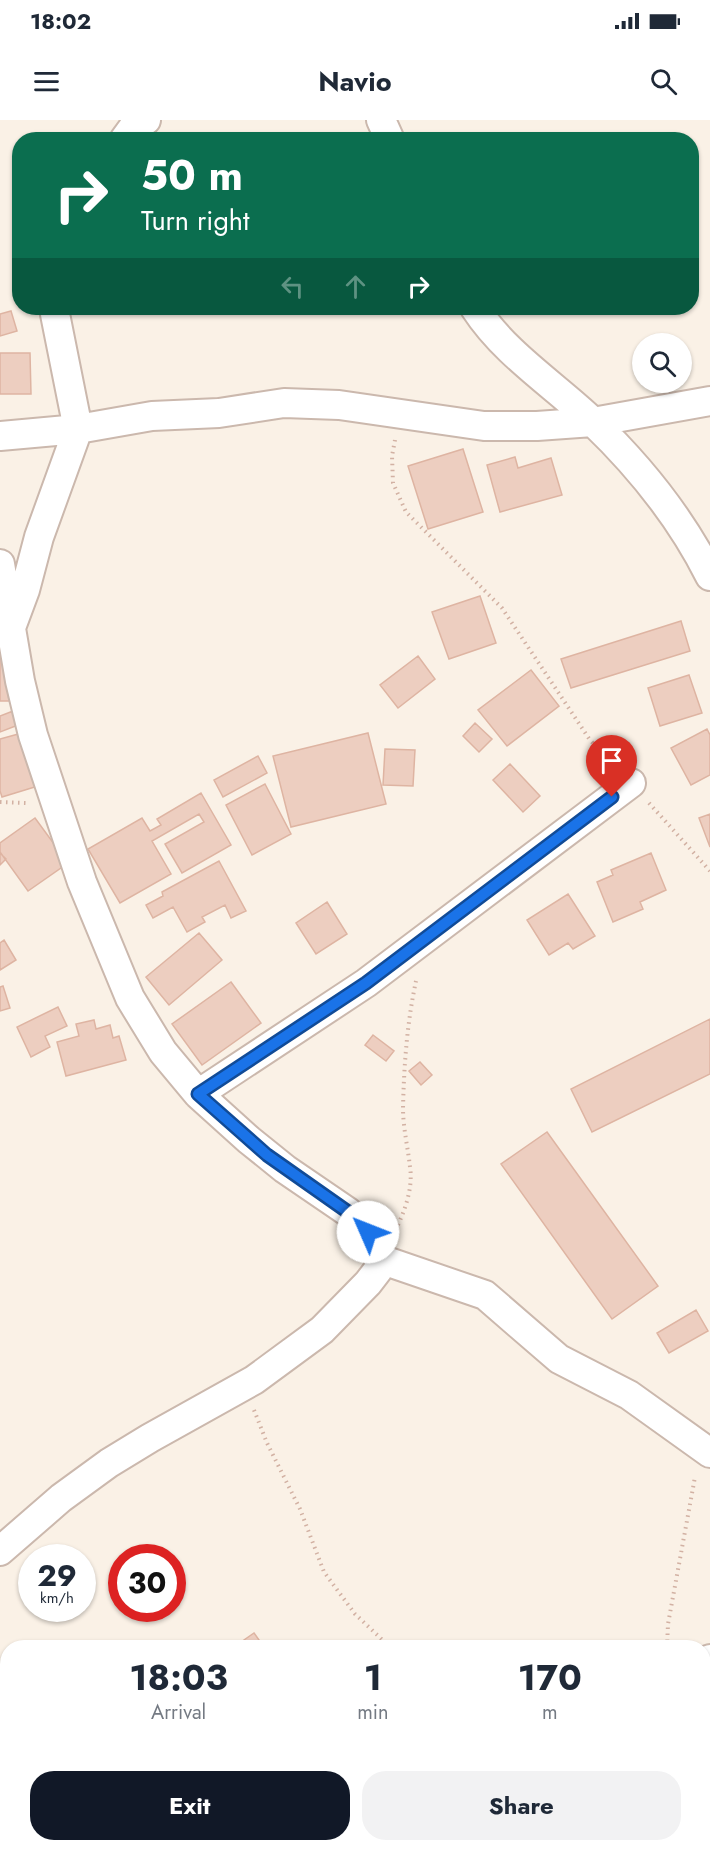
<!DOCTYPE html>
<style>
:root{--surface:#fff;--page:#f2f2f3;--text:#1f2937;--muted:#747a83;--accent:#111827}
body{margin:0;font-family:Jost,sans-serif;background:var(--page);color:var(--text);height:100vh;display:flex;flex-direction:column;font-size:22px;white-space:nowrap}
*{box-sizing:border-box;margin:0}
p{font-size:20px;color:var(--muted)}
.icon{flex:none;width:33px;height:33px;fill:none;stroke:currentColor;stroke-width:2;stroke-linecap:round;stroke-linejoin:round}
.map{position:relative;flex:1;overflow:hidden}
.panel{position:absolute;left:0px;top:1520px;width:711px;height:212px;display:flex;flex-direction:column;background:var(--surface);border-radius:24px 24px 0 0;box-shadow:0 2px 4px #0004}
.panel>*{flex:none}
.guide{position:absolute;left:12px;top:12px;width:687px;height:183px;border-radius:24px;box-shadow:0 2px 4px #0004;background:#0b6e4f;color:#fff;overflow:hidden}
.buttons{position:absolute;left:632px;top:213px;display:grid;gap:12px}
.buttons a{display:grid;place-items:center;width:60px;height:60px;border-radius:50%;background:var(--surface);box-shadow:0 2px 4px #0004;font-size:30px}
.speed{position:absolute;left:18px;top:1424px;display:flex;gap:12px;font-size:30px;font-weight:700;text-align:center}
.speed>*{display:grid;place-content:center;width:78px;height:78px;border-radius:50%;background:var(--surface);box-shadow:0 2px 4px #0004;line-height:1}
.speed small{font-size:15px;font-weight:400}
.speed .limit{border:9px solid #d22;background:#fff;color:#111}
.pin{position:absolute;display:grid;place-items:center;width:51px;height:51px;color:#fff;margin:-62px -26px;border-radius:50% 50% 50% 0;rotate:-45deg;box-shadow:0 0 6px #0007}
.pin .icon{rotate:45deg}
.me{position:absolute;width:66px;margin:-33px;rotate:314deg;stroke-linejoin:round;filter:drop-shadow(0 0 4px #0008)}
.turn{display:flex;align-items:center;gap:21px;height:126px;padding:0 30px;font-size:27px}
.turn .icon{width:78px;height:78px;stroke-width:2.5}
.turn b{display:block;font-size:42px;line-height:51px}
.lanes{display:flex;align-items:center;height:57px;padding:0 30px;background:#0003;justify-content:center;gap:30px;direction:ltr}
.lanes .off{opacity:.35}
.eta{display:flex;justify-content:space-evenly;align-items:center;height:102px;text-align:center}
.eta b{font-size:36px;font-weight:700;line-height:42px}
.cta{display:flex;gap:12px;margin-top:auto;padding:12px 30px}
.cta a{flex:1;height:69px;border-radius:24px;background:var(--accent);color:#fff;font-size:24px;font-weight:700;line-height:69px;text-align:center}
.cta a+a{background:var(--page);color:var(--text)}
.status{display:flex;justify-content:space-between;align-items:center;height:42px;padding:0 30px;background:var(--surface);direction:ltr}
.status svg{height:16px;fill:currentColor}
header{display:flex;justify-content:space-between;align-items:center;height:78px;padding:0 30px;background:var(--surface);font-size:27px;font-weight:700}
.map>svg:first-child{display:block}
.building{fill:#edcec0;stroke:#deb4a2;stroke-width:1.5}
.lines{fill:none;stroke-linecap:round;stroke-linejoin:round}
.minor-casing{stroke:#cbb8ad;stroke-width:32}
.path{stroke:#d2b1a3;stroke-width:4;stroke-dasharray:1.5 4.5;stroke-linecap:butt}
.minor{stroke:#fff;stroke-width:28}
.route-casing{stroke:#114b97;stroke-width:15}
.route{stroke:#1a73e8;stroke-width:10}
</style>
<div class="status"><b>18:02</b><svg viewBox="0 0 49 12"><path d="M0 12V9h3v3zM5 12V6h3v6zM10 12V3h3v9zM15 12V0h3v12zM26 1h20v11H26zM47 4h2v5h-2z"/></svg></div>
<header><svg class="icon" aria-label="menu" viewBox="0 0 24 24"><path d="M4 6h16M4 12h16M4 18h16"/></svg>Navio<svg class="icon" aria-label="search" viewBox="0 0 24 24"><circle cx="10" cy="10" r="6"/><path d="M15 15l6 6"/></svg></header>
<div class="map">
<svg width="710" height="1730" viewBox="0 0 710 1730">
<rect width="100%" height="100%" fill="#faf1e6"/>
<path class="building" d="M11 191 17 211 0 216V194Z
M0 233H30L31 274H0Z
M463 329 483 392 428 409 408 346Z
M515 337 518 348 551 338 562 375 500 392 487 345Z
M480 476 496 523 449 539 432 492Z
M681 501 690 531 571 568 561 539Z
M0 504 9 581H0Z
M418 536 435 559 398 588 380 565Z
M531 550 559 586 507 626 478 590Z
M689 555 702 593 660 606 648 568Z
M13 591 18 605 0 612V596Z
M475 603 492 619 479 632 463 616Z
M707 609 710 615V655L691 665 671 628Z
M22 613 38 666 2 677 0 671V619Z
M368 613 386 684 291 707 273 636Z
M385 629 415 630 413 666 383 665Z
M258 636 267 653 223 677 214 660Z
M510 644 540 676 523 692 493 660Z
M265 664 291 714 252 735 226 685Z
M201 673 231 725 182 753 165 724 204 702 199 694 152 721 171 754 120 783 88 729 142 698 150 711 161 705 157 699Z
M710 694V727L699 698Z
M35 698 68 743 28 771 0 732V723Z
M0 733 6 739 0 745Z
M651 733 666 770 640 782 643 789 613 802 597 762 613 755 611 750Z
M219 741 246 791 231 798 225 785 202 797 205 802 187 812 173 787 153 798 146 785 163 776 162 772Z
M568 774 595 816 573 829 568 823 549 835 527 800Z
M327 782 347 814 316 834 296 803Z
M199 813 222 840 169 885 146 857Z
M4 820 16 840 0 850V823Z
M231 862 261 903 202 945 172 904Z
M3 866 10 888 0 891V867Z
M58 887 67 906 45 916 50 927 31 937 17 907Z
M710 899V954L592 1012 571 969Z
M94 900 96 909 110 905 113 918 119 916 126 940 66 956 57 922 79 916 76 904Z
M373 915 394 931 386 941 365 925Z
M420 942 432 955 421 965 409 951Z
M547 1012 658 1166 612 1199 501 1044Z
M696 1190 708 1211 669 1233 657 1213Z
M254 1513 264 1527H234Z
M710 1578V1633L704 1636V1581Z
M131 1724H206L199 1730H138Z
M440 1724H495L497 1730H433L432 1727Z"/>
<g class="lines">
<defs>
<path id="minor" d="M381 0 390 20
M124 20 132 9 146 0
M475 188C505 234 553 264 592 301 639 346 681 398 710 456
M0 316 78 309 152 296 219 293 284 283 339 285 484 306H537L593 302 710 281
M0 444 20 561 33 615 82 762 130 878 163 932 198 974 249 1020 285 1049 348 1092 368 1112 379 1130 380 1139 378 1150 368 1163 322 1210 254 1260 150 1318 109 1343 61 1378 0 1431
M12 505 25 470 39 417 78 309 55 194 56 188
M198 974 366 863 631 663
M380 1139 485 1175 559 1239 629 1275 710 1333
M704 1542 710 1539
M0 1603 8 1615
M69 1724 72 1730
M245 1730 258 1724"/>
</defs>
<use href="#minor" class="minor-casing"/>
<path class="path" d="M395 320 392 336 393 363 406 392 502 488 590 620 611 642
M0 682 26 683
M649 683 710 751
M398 1105C406 1087 413 1067 410 1047 408 1028 403 1008 403 988 404 945 407 903 416 861
M254 1290 267 1323 300 1389 324 1452 355 1494 390 1527
M667 1527 668 1504 695 1357
M420 1724 422 1730"/>
<use href="#minor" class="minor"/>
</g>
<g class="lines">
<defs>
<path id="route" d="M368 1112 348 1092 267 1035 198 974 366 863 612 677"/>
</defs>
<use href="#route" class="route-casing"/>
<use href="#route" class="route"/>
</g>
</svg>
<div class="buttons">
<a><svg class="icon" aria-label="search" viewBox="0 0 24 24"><circle cx="10" cy="10" r="6"/><path d="M15 15l6 6"/></svg></a>
</div>
<div class="speed"><div>29<small>km/h</small></div><div class="limit">30</div></div>
<div class="pin" style="left:612px;top:677px;background:#d93025"><svg class="icon" aria-label="arrive" viewBox="0 0 24 24"><path d="M6 21V4h12l-3 4 3 4H6"/></svg></div>
<svg class="me" style="left:368px;top:1112px" viewBox="-20 -20 40 40"><circle r="19" fill="#fff"/><path d="M0-13L10 11 0 6-10 11z" fill="#1a73e8"/></svg>
<div class="guide">
<div class="turn"><svg class="icon" aria-label="right" viewBox="0 0 24 24"><path d="M7 20v-9h11M14 6l5 5-5 5"/></svg><div><b>50 m</b>Turn right</div></div>
<div class="lanes"><svg class="icon off" aria-label="left" viewBox="0 0 24 24"><path d="M17 20v-9H6M10 6l-5 5 5 5"/></svg><svg class="icon off" aria-label="ahead" viewBox="0 0 24 24"><path d="M12 20V5M6 11l6-6 6 6"/></svg><svg class="icon" aria-label="right" viewBox="0 0 24 24"><path d="M7 20v-9h11M14 6l5 5-5 5"/></svg></div>
</div>
<section class="panel">
<div class="eta">
<div><b>18:03</b><p>Arrival</p></div>
<div><b>1</b><p>min</p></div>
<div><b>170</b><p>m</p></div>
</div>
<div class="cta"><a>Exit</a><a>Share</a></div>
</section>
</div>
